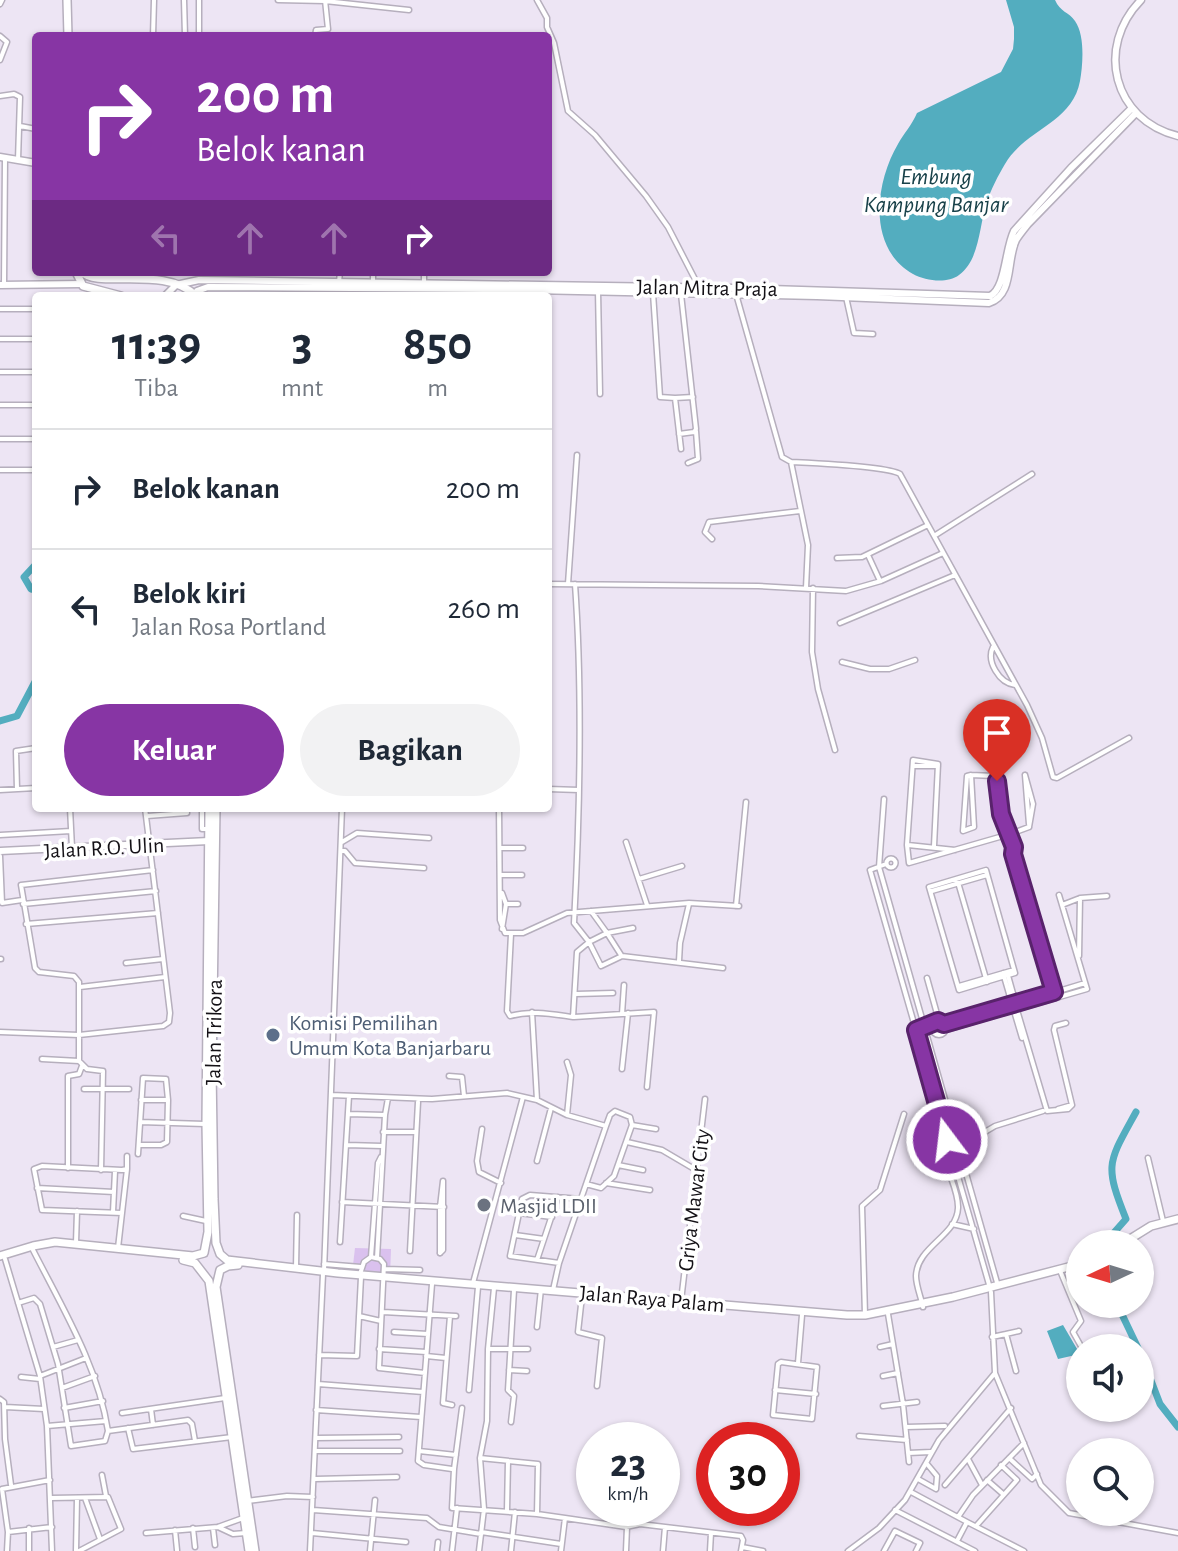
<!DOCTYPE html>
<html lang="id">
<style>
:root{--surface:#fff;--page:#f2f2f3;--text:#1f2937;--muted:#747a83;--line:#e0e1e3;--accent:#8735a4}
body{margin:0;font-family:"Alegreya Sans",sans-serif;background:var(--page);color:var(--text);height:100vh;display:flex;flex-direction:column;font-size:30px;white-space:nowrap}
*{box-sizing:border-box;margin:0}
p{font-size:26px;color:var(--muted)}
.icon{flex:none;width:44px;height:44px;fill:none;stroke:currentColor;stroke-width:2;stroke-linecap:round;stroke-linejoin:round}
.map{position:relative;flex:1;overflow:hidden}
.sheet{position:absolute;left:32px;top:292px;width:520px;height:520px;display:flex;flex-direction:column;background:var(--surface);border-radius:8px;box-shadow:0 2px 6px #0004}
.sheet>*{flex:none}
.hud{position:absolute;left:32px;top:32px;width:520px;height:244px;border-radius:8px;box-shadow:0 2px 6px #0004;background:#8735a4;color:#fff;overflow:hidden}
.needle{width:52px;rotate:266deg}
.tools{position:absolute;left:1066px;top:1230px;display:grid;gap:16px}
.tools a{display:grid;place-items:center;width:88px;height:88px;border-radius:50%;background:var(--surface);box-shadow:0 2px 6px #0004;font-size:40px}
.speed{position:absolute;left:576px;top:1422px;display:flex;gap:16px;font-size:40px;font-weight:700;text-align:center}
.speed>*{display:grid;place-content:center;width:104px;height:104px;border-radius:50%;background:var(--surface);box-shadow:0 2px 6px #0004;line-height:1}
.speed small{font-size:20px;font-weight:400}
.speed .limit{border:12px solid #d22;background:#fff;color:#111}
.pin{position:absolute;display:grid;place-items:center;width:68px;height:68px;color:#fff;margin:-82px -34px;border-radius:50% 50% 50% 0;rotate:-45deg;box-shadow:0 0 8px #0007}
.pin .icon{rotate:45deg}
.me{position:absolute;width:88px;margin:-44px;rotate:345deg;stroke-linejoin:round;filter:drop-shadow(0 0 6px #0008)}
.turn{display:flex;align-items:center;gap:28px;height:168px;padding:0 32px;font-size:36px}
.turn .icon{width:104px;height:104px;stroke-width:2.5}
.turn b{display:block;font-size:56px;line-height:68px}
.lanes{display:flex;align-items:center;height:76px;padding:0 32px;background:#0003;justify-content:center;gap:40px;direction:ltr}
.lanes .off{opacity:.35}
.eta{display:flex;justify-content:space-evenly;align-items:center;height:136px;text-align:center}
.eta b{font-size:48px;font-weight:700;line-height:56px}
.primary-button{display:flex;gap:16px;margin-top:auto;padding:16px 32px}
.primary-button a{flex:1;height:92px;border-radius:48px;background:var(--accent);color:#fff;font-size:32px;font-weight:700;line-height:92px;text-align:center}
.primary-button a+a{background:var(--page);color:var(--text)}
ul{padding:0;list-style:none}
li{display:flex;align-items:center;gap:24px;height:120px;padding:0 32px;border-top:2px solid var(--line)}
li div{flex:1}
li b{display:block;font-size:30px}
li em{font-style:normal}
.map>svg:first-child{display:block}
.green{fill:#dac1ee}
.water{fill:#53adbf}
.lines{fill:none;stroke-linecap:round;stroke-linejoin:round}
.stream{stroke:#53adbf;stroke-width:2}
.river{stroke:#53adbf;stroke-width:7}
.street-casing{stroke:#b6afbd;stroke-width:7}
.secondary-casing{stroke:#b6afbd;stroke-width:9}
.primary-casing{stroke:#b6afbd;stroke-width:10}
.street{stroke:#fff;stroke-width:4}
.secondary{stroke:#fff;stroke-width:6}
.primary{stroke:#fff;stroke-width:7}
.route-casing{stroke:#58226b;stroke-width:20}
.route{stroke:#8735a4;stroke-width:14}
.service-dot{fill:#5c6f8a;stroke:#fff;stroke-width:3}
.worship-dot{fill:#6b7280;stroke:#fff;stroke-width:3}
.labels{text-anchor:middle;stroke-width:7;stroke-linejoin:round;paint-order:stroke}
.street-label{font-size:22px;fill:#141116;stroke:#fff}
.service-label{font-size:22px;fill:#4e5e75;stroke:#fff;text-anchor:start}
.worship-label{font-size:22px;fill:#5b616d;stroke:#fff;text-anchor:start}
.water-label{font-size:24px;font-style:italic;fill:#19424a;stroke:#fff}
</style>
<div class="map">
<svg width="1178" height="1551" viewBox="0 0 1178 1551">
<rect width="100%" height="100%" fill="#ede5f4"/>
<path class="green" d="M355 1248 391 1249 390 1277 352 1274Z"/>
<path class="water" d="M1006 0H1055C1060 12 1069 12 1075 21 1085 35 1083 64 1080 81 1072 124 1025 129 1005 164 998 176 991 189 987 202 979 225 980 260 959 275 947 284 926 281 913 274 867 248 875 183 898 144 904 133 912 125 917 113L1001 72 1013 49 1014 39V27Z
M1063 1325 1080 1354 1058 1359 1047 1331Z"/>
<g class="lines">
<path class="stream" d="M216 1067 217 961"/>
<path class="river" d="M36 564 24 577 31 589 36 590
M0 721 17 716 36 680
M1104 1244 1126 1219C1104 1164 1108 1163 1136 1112
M1117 1304 1138 1348
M1140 1352 1160 1404 1178 1427"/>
<defs>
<path id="street" d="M184 0 185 36
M278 0 325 1 409 10
M537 0 547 18V27L554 43 568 111 595 135 646 196 668 227 699 287
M0 4 2 0
M0 36 7 42 0 60
M153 36 154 0
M199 36V0
M315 36 316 30 328 29 325 0
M0 96 14 94 20 97 18 160
M20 126 36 129
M339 282 340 272
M373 283V272
M424 283V272
M4 285 5 158
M598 291 600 394
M653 293 660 397 675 398 681 449
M736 294 782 457 791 462C811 463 887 466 900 474L1027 705 1042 738 1053 777 1057 778 1129 738
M846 297 854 333 873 334
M0 309H36
M0 339H36
M0 372H36
M675 398 693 397
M0 405H36
M679 434 694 432 696 429 681 294
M0 439H36
M791 462 808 545 806 588
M688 463 698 459 696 431
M0 470H34
M934 536 1032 474
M712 539 705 532 709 522 800 511
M868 555 880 581
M837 558 862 557 928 525
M548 584 758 586 846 591 881 581 943 553
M568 584 577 455
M575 584C583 697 580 811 574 923L589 942 601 966 622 956 723 968
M813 588 812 652 818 689 835 750
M840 623 955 575
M993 647C986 661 999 683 1015 685
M842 662 870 669H889L915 660
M913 766H938
M971 775 974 827 963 831 967 776 971 775 994 776 1003 822 1018 853 1059 997
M1025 775 1033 804 1029 827
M1025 775 1029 824
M17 789 16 751 36 748
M548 789 579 790
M0 790 36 788
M884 799 879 867 998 1286
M70 808 72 848
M202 808V829H209
M499 808 500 920 505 933H523L567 913 689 903 739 906
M147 816 187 813 186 808
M0 835 71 831
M342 842 357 833 429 838
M626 842 647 905
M908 845 955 850
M934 846 938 764 913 760 907 845 909 863 1010 834 1029 827
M500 848H523
M1014 849 1056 998
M342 851H345L355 863 424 868
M0 856 2 903 22 900
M886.5 863a4.5 4.5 0 1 1 9 0a4.5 4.5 0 1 1-9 0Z
M886 864 870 870 990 1288
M986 870 1015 973 959 990 929 887Z
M500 875H522
M639 879 682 866
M957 879 987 982
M932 891 987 875
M502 893 506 904H518
M23 904 156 891
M1062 905 1080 898 1107 896
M736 906 746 802
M591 911 607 933 633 928
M26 924 158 913
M502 929 506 904
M511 934 507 1011 510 1016C532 1010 551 1014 573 1017L577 952 589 942 607 933 621 955
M1079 956 1080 898
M0 959H1
M679 961 680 943 689 904
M126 963 163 959
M1007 972 1016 1004 1085 983
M927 978 939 1021
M959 986 1014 970
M80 987 165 977
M576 994 613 993
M1018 1009 1013 1010 1011 1005 1016 1004 1018 1009 1087 989 1059 895
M1017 1010 1047 1111 1068 1109 1072 1105 1054 1030 1055 1026 1066 1023
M1014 1011 1022 1038
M532 1012 537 1100
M622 1014 624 985
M574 1017 654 1012 647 1087
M932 1028a7 7 0 1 1 14 0a7 7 0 1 1-14 0Z
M944 1024 1012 1004 1003 973
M946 1030 1013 1010
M0 1032 79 1035 163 1026 169 1022 170 1013 145 808
M42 1059 79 1061
M567 1062 571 1075 567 1115
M622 1069 628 1013
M449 1076 462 1077 464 1096
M84 1089H129
M331 1095 432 1099 507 1093 537 1100 567 1115 606 1126
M141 1100H168
M1058 1109 1072 1105
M348 1114 385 1115 377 1258
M385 1115 388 1098
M140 1122 205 1124
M632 1125 656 1129
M482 1129 477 1161 479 1172 501 1183
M383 1132H416
M627 1142 662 1150 696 1170
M347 1145 382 1146
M138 1154 143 1078 166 1079 168 1100 167 1142 161 1145H139
M1148 1158 1163 1221
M537 1161 551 1108
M618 1165 643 1170
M68 1168V1076L79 1074 82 1066
M101 1170 103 1071 87 1069 79 1061V982L74 976 39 972 35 968 21 885 153 870
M606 1183 650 1190
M37 1188 114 1192
M342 1202 444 1207
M113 1212 115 1171
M122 1213 42 1210 34 1169 42 1166 122 1170 127 1169V1156
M519 1213 552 1217
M183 1216 206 1221
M952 1224 974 1229
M515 1235 544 1239
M340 1242 349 1096
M76 1243 77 1211
M118 1248 127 1169
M33 1250C63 1309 98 1366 108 1431
M410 1251 418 1102
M440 1253 443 1250V1181
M440 1253V1207L443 1181
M371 1257 378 1163 381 1157
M5 1259 40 1376 47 1426 52 1551
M537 1260 558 1197
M559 1263 510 1256 522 1199 530 1195 581 1199
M324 1264 361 1267
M296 1268 297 1215
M385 1269 420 1270
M324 1271 342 808
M1061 1273 1081 1321 1073 1332 1082 1348
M360 1274 364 1262 371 1257 380 1259 384 1264 379 1368 425 1373
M473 1283 523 1097
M432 1284 418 1461 424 1465 452 1469
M553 1290 559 1263 606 1126 610 1115 615 1111 630 1117 632 1125 614 1176 601 1188 586 1184
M991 1292 995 1373 1041 1485 1069 1513 1178 1533
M582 1296 578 1332 602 1338 597 1386
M681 1301 705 1099
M18 1303 34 1298 40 1304 58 1364 71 1446 105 1441 108 1431 188 1420 192 1424 195 1441
M923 1307C921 1297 916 1286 916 1276 917 1246 957 1236 958 1208 959 1185 938 1162 947 1140L960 1136H978L995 1126 1043 1111
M383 1312 456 1316
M888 1314 903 1404 909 1462
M865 1315 862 1206 880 1190 904 1114
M359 1316 381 1321
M450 1316 443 1403 452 1405
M537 1327 541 1289
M394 1332 428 1334
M1006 1334 1019 1331
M992 1337 1006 1334 1016 1371
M53 1347 78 1340
M880 1347 893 1344
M379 1349 426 1352
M488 1349H528
M319 1355 357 1356 361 1277
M426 1356 446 1358
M781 1362 817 1367 812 1419 773 1415 778 1364Z
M798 1363 802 1315
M509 1370 527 1371
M40 1376 86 1358
M883 1376 898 1373
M21 1377 40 1379
M318 1384 423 1392
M62 1388 95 1376
M469 1390 478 1287
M775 1390 816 1394
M0 1399 4 1402 5 1439 11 1485
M883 1406 917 1402
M5 1407 44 1409
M64 1408 103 1401
M462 1408 454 1469 452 1508 537 1514 538 1464 480 1458
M151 1409 153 1425
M316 1410 421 1417
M122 1413 225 1398
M511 1422 514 1396 508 1390 514 1290
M47 1426 106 1421
M906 1427 945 1426
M128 1428 133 1449 232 1437
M859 1436 907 1440
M316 1438 399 1437
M316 1451H400
M419 1451 456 1455
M908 1453 931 1452
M1009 1458 1032 1479 1037 1474
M968 1459 982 1485
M102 1475 106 1496
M315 1479 397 1477
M918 1479 936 1489 937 1476 927 1464
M987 1480 1003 1494
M945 1485 1011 1408
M2 1489 8 1532 7 1551
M2 1489 50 1480
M911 1492 967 1522
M51 1498 108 1497 121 1529 79 1551
M85 1498 100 1539
M247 1501 287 1496 313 1497
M313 1510 427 1518 439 1527 481 1534
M507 1510 508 1461
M895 1510 975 1551
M537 1514 565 1518 561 1551
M958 1517 973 1495 1024 1443
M565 1518 626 1527 640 1524 741 1536 743 1540 741 1551
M976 1526 1017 1480 1001 1465
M218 1527 233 1534 246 1533
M193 1528 195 1547
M213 1528 215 1545
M175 1530 177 1550
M8 1532 52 1527
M481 1532 561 1544
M146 1533 218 1527 243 1518
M312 1533 406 1542
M957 1541 967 1522 1024 1551
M742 1547 763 1551
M29 1551V1528
M76 1551 77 1498
M310 1551 323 1274
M370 1551 375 1500
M437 1551 438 1542
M452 1551 457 1508
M479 1551 484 1509 480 1458 487 1421 488 1349 494 1288
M511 1551 515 1512
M626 1551 627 1527
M663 1551 665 1527
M710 1551 711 1533
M848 1551 879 1528 905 1500 939 1440 995 1373
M884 1551 895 1531 920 1543 916 1551"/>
<path id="secondary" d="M1141 0C1095 47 1113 120 1178 136
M0 157 36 163
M0 285 81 284
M165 296 176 285 199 280 735 288 990 296C1006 288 1005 249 1014 231L1071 168 1132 108
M196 296 197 291 208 287 484 289 817 296 989 303C1014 295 1006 261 1016 240 1019 235 1024 229 1028 224L1136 113
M0 851 209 841"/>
<path id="primary" d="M67 0 68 36
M76 272 83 286 121 296
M82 272C98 289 166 265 196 296
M216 808 212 1070 214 1199 216 1243 220 1254 227 1260 338 1273 847 1315H865L953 1297 1080 1264
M1122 1244 1151 1226 1178 1219
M0 1256 33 1246 55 1242 193 1256 204 1253 208 1232 206 1124 209 808
M183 1260 195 1263 209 1281 249 1551
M238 1265 228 1266 220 1270 216 1287 255 1551"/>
</defs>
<use href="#street" class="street-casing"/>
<use href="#secondary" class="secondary-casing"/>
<use href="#primary" class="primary-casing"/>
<use href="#street" class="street"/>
<use href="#secondary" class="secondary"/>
<use href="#primary" class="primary"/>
</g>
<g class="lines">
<defs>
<path id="route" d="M947 1140 916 1030 938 1021 944 1024 1054 992 1013 854 1014 847 1001 814 997 781"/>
</defs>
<use href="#route" class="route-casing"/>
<use href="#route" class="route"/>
</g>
<circle class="service-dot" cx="273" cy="1035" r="8"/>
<circle class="worship-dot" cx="484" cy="1205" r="8"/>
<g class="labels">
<g class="street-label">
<text transform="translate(707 287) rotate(1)" y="8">Jalan Mitra Praja</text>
<text transform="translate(104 847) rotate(-3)" y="8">Jalan R.O. Ulin</text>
<text transform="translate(213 1032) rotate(-89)" y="8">Jalan Trikora</text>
<text transform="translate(693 1200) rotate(-83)" y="8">Griya Mawar City</text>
<text transform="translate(652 1298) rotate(5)" y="8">Jalan Raya Palam</text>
</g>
<g class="service-label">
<text x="289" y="1030">Komisi Pemilihan<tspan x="289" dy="25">Umum Kota Banjarbaru</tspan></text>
</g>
<g class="worship-label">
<text x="500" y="1213">Masjid LDII</text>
</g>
<g class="water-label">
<text x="936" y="184">Embung<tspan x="936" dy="28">Kampung Banjar</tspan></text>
</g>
</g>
</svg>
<div class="tools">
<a><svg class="needle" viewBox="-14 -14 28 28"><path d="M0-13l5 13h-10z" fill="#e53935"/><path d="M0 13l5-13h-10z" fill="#747a83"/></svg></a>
<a><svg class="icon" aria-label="sound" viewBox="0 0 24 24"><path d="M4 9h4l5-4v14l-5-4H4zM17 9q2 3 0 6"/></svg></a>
<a><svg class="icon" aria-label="search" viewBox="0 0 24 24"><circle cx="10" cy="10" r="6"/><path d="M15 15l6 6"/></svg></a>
</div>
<div class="speed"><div>23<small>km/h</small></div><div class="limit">30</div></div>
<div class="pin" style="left:997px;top:781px;background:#d93025"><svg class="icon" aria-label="arrive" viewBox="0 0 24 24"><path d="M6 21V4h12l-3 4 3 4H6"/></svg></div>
<svg class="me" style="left:947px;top:1140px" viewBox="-20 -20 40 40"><circle r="17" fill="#8735a4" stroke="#fff" stroke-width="3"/><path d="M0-11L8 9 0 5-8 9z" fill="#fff"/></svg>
<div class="hud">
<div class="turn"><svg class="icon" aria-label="right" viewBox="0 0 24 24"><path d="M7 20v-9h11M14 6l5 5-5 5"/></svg><div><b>200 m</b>Belok kanan</div></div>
<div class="lanes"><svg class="icon off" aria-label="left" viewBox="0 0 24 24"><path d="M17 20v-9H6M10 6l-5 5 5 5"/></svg><svg class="icon off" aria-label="ahead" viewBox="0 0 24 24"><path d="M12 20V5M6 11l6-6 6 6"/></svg><svg class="icon off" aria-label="ahead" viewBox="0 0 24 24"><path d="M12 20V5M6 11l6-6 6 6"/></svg><svg class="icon" aria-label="right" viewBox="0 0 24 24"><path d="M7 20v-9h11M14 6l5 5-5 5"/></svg></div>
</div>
<section class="sheet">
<div class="eta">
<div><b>11:39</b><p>Tiba</p></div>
<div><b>3</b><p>mnt</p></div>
<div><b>850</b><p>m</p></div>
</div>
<ul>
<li><svg class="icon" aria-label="right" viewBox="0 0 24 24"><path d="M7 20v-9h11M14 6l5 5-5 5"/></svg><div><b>Belok kanan</b></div><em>200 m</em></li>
<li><svg class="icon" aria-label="left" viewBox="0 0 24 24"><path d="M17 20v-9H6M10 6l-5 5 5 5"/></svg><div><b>Belok kiri</b><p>Jalan Rosa Portland</p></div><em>260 m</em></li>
</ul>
<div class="primary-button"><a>Keluar</a><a>Bagikan</a></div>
</section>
</div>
